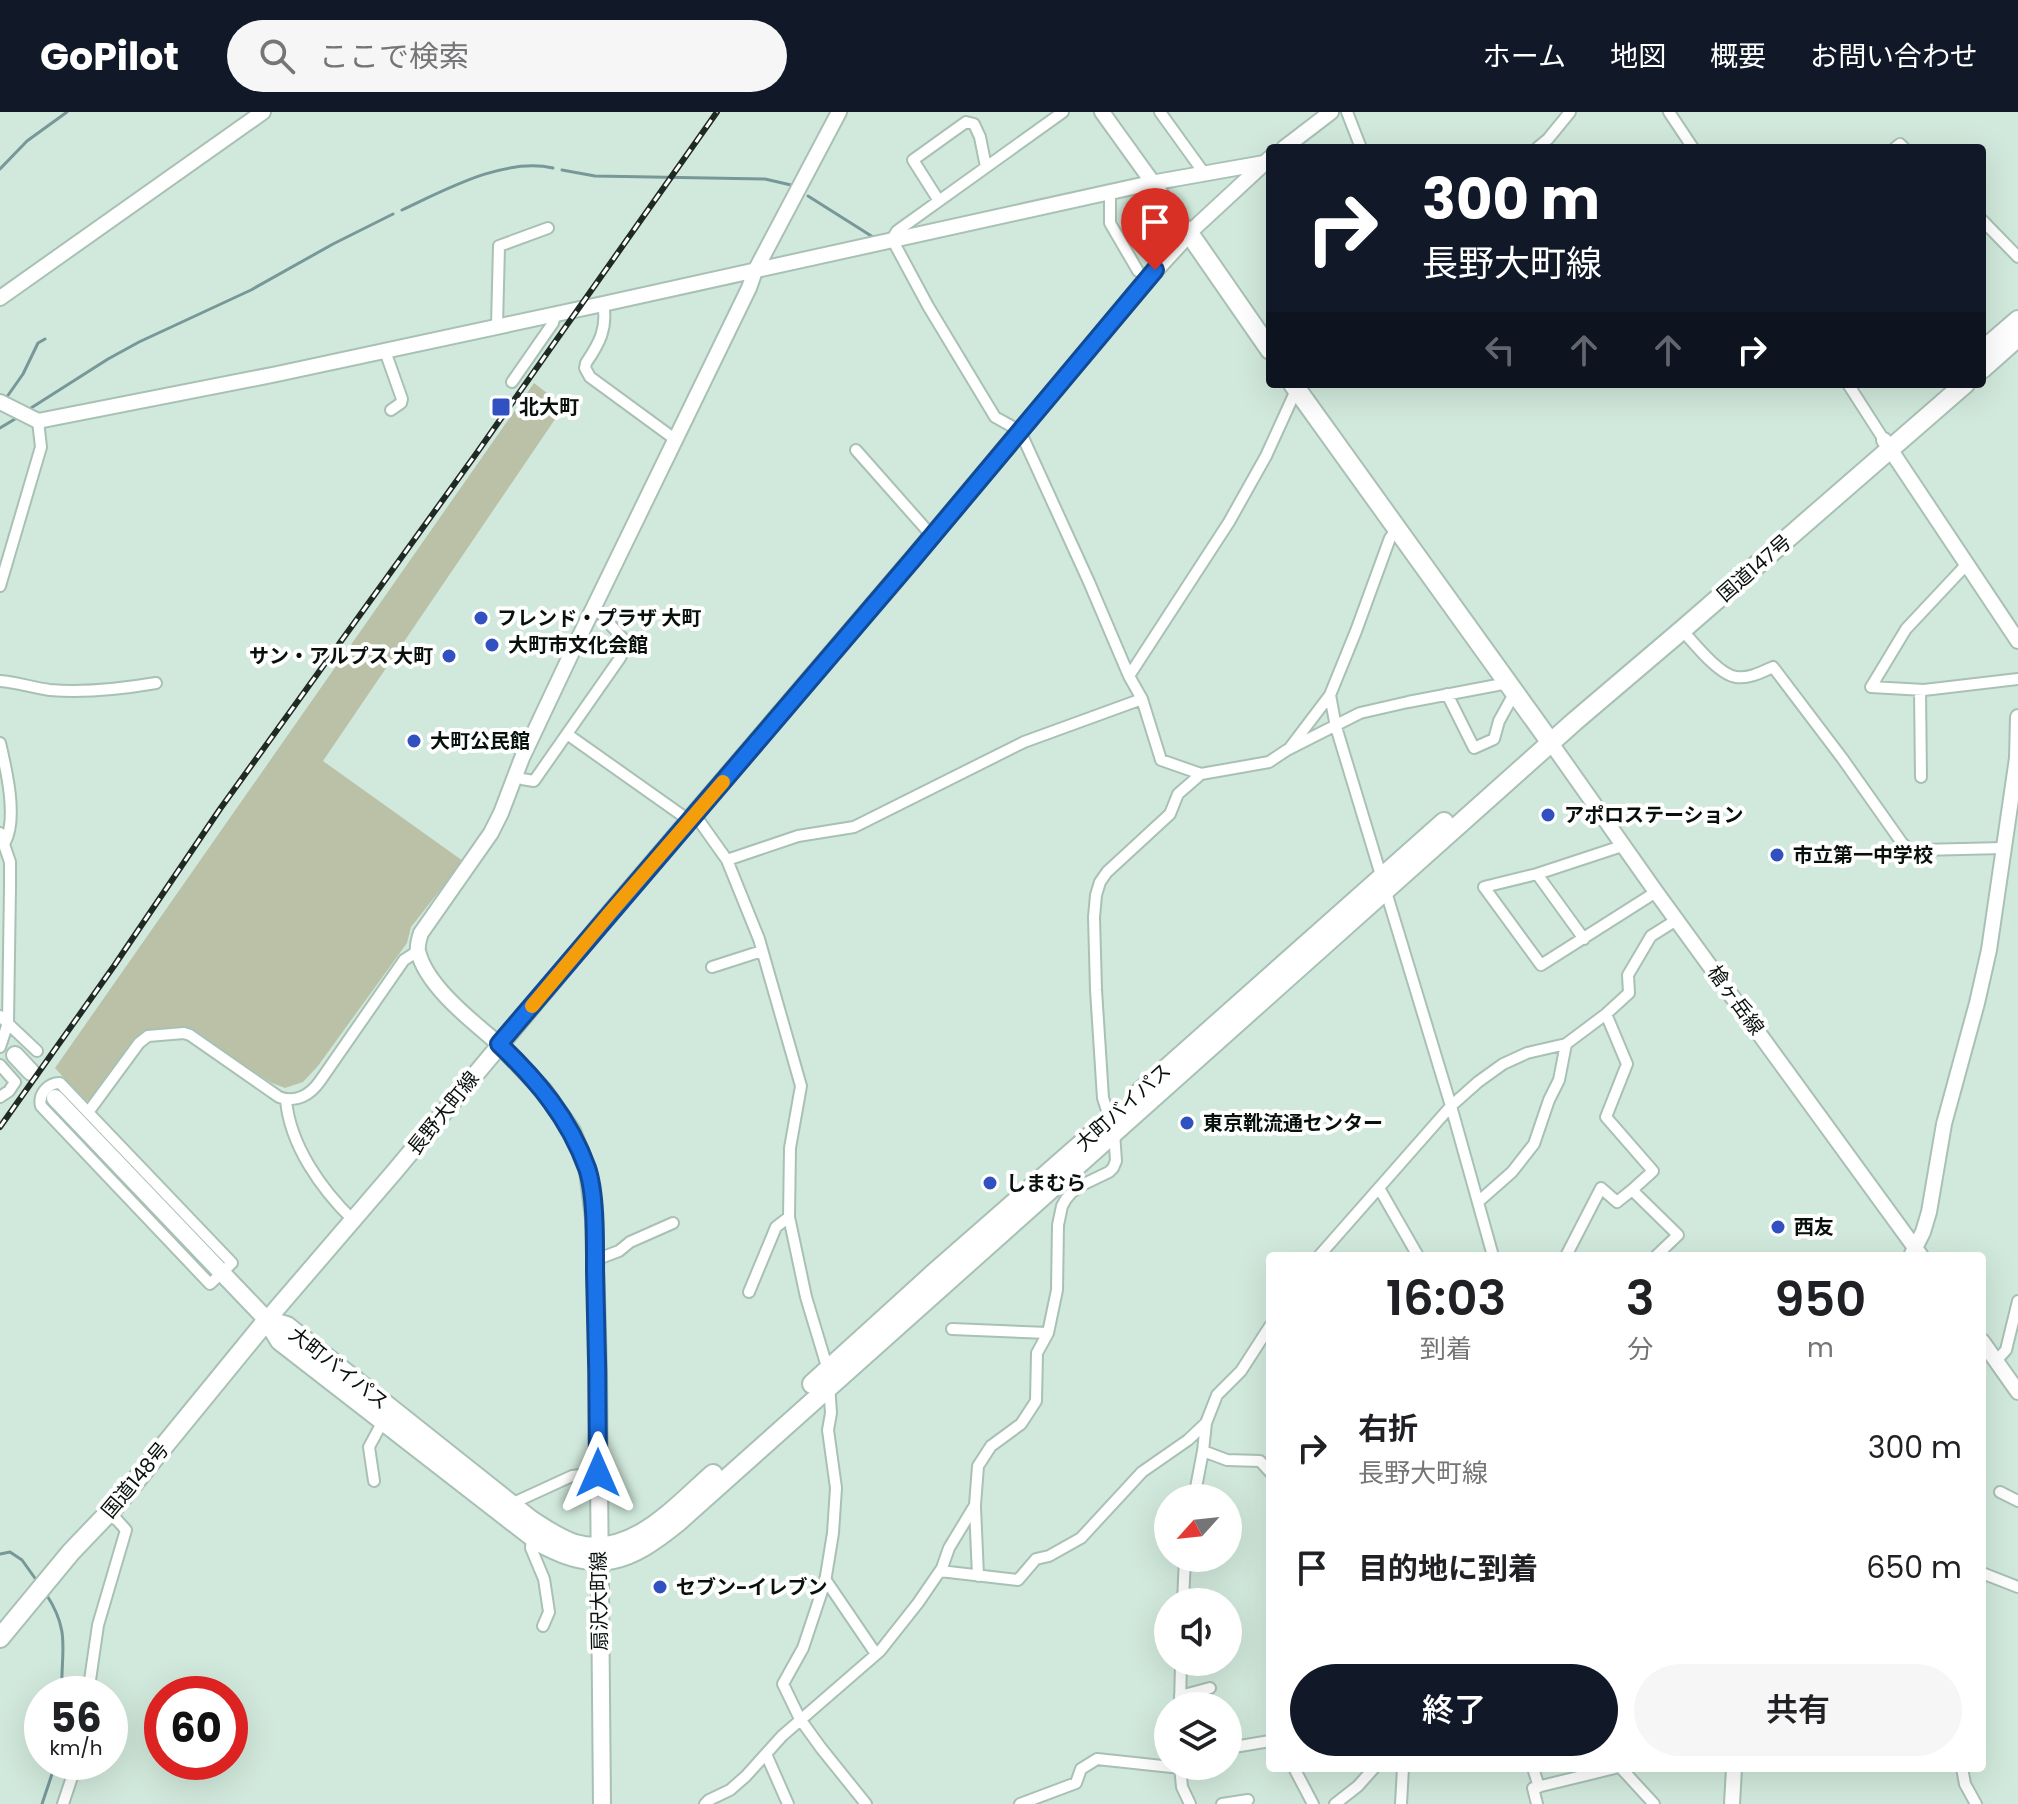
<!DOCTYPE html>
<html lang="ja">
<meta charset="utf-8">
<style>
:root{--surface:#fff;--page:#f6f6f6;--text:#202124;--muted:#757577;--accent:#111827}
body{margin:0;font-family:Poppins,"Noto Sans JP",sans-serif;background:var(--page);color:var(--text);height:100vh;display:flex;flex-direction:column;font-size:30px;white-space:nowrap}
*{box-sizing:border-box;margin:0}
p{font-size:26px;color:var(--muted)}
.icon{flex:none;width:44px;height:44px;fill:none;stroke:currentColor;stroke-width:2;stroke-linecap:round;stroke-linejoin:round}
.map{position:relative;flex:1;overflow:hidden}
.sheet{position:absolute;left:1266px;top:1140px;width:720px;height:520px;display:flex;flex-direction:column;background:var(--surface);border-radius:8px;box-shadow:0 8px 32px #0002}
.sheet>*{flex:none}
.top-card{position:absolute;left:1266px;top:32px;width:720px;height:244px;border-radius:8px;box-shadow:0 8px 32px #0002;background:#111827;color:#fff;overflow:hidden}
.needle{width:52px;rotate:243deg}
.controls{position:absolute;left:1154px;top:1372px;display:grid;gap:16px}
.controls a{display:grid;place-items:center;width:88px;height:88px;border-radius:50%;background:var(--surface);box-shadow:0 8px 32px #0002;font-size:40px}
.speed{position:absolute;left:24px;top:1564px;display:flex;gap:16px;font-size:40px;font-weight:700;text-align:center}
.speed>*{display:grid;place-content:center;width:104px;height:104px;border-radius:50%;background:var(--surface);box-shadow:0 8px 32px #0002;line-height:1}
.speed small{font-size:20px;font-weight:400}
.speed .limit{border:12px solid #d22;background:#fff;color:#111}
.pin{position:absolute;display:grid;place-items:center;width:68px;height:68px;color:#fff;margin:-82px -34px;border-radius:50% 50% 50% 0;rotate:-45deg;box-shadow:0 0 8px #0007}
.pin .icon{rotate:45deg}
.me{position:absolute;width:88px;margin:-44px;rotate:0deg;stroke-linejoin:round;filter:drop-shadow(0 0 6px #0008)}
.turn{display:flex;align-items:center;gap:28px;height:168px;padding:0 24px;font-size:36px}
.turn .icon{width:104px;height:104px;stroke-width:2.5}
.turn b{display:block;font-size:56px;line-height:68px}
.lanes{display:flex;align-items:center;height:76px;padding:0 24px;background:#0003;justify-content:center;gap:40px;direction:ltr}
.lanes .off{opacity:.35}
.eta{display:flex;justify-content:space-evenly;align-items:center;height:136px;text-align:center}
.eta b{font-size:48px;font-weight:600;line-height:56px}
.primary-button{display:flex;gap:16px;margin-top:auto;padding:16px 24px}
.primary-button a{flex:1;height:92px;border-radius:48px;background:var(--accent);color:#fff;font-size:32px;font-weight:600;line-height:92px;text-align:center}
.primary-button a+a{background:var(--page);color:var(--text)}
ul{padding:0;list-style:none}
li{display:flex;align-items:center;gap:24px;height:120px;padding:0 24px}
li div{flex:1}
li b{display:block;font-size:30px}
li em{font-style:normal}
header{display:flex;align-items:center;gap:48px;box-sizing:border-box;height:112px;padding:0 40px;background:var(--accent);color:#fff}
header strong{font-size:38px}
nav{display:flex;gap:44px;margin-inline-start:auto;font-size:28px}
.search{width:560px;height:72px;background:var(--page);display:flex;align-items:center;gap:20px;box-sizing:border-box;padding:0 28px;border-radius:44px;color:var(--muted);font-size:30px}
.map>svg:first-child{display:block}
.green{fill:#bac1a6}
.lines{fill:none;stroke-linecap:round;stroke-linejoin:round}
.stream{stroke:#779798;stroke-width:3}
.minor-casing{stroke:#a9c1b5;stroke-width:14}
.tertiary-casing{stroke:#a9c1b5;stroke-width:18}
.secondary-casing{stroke:#a9c1b5;stroke-width:18}
.primary-casing{stroke:#a9c1b5;stroke-width:20}
.trunk-casing{stroke:#a9c1b5;stroke-width:22}
.minor{stroke:#fff;stroke-width:10}
.tertiary{stroke:#fff;stroke-width:14}
.secondary{stroke:#fff;stroke-width:14}
.primary{stroke:#fff;stroke-width:16}
.trunk{stroke:#fff;stroke-width:18}
.rail-casing{stroke:#1f2a24;stroke-width:6}
.rail{stroke:#fff;stroke-width:3;stroke-dasharray:9;stroke-linecap:butt}
.route-casing{stroke:#114b97;stroke-width:20}
.route{stroke:#1a73e8;stroke-width:14}
.slow{stroke:#f59e0b;stroke-width:14}
.poi-dot{fill:#3151c1;stroke:#fff;stroke-width:3}
.labels{text-anchor:middle;stroke-width:8;stroke-linejoin:round;paint-order:stroke}
.poi-label{font-size:20px;font-weight:bold;fill:#08110c;stroke:#fff;text-anchor:start}
.street-label{font-size:20px;fill:#08110c;stroke:#fff}
</style>
<header>
<strong>GoPilot</strong>
<div class="search"><svg class="icon" aria-label="search" viewBox="0 0 24 24"><circle cx="10" cy="10" r="6"/><path d="M15 15l6 6"/></svg>ここで検索</div>
<nav><a>ホーム</a><a>地図</a><a>概要</a><a>お問い合わせ</a></nav>
</header>
<div class="map">
<svg width="2018" height="1692" viewBox="0 0 2018 1692">
<rect width="100%" height="100%" fill="#d1e9dc"/>
<path class="green" d="M534 271 564 294 323 649 463 749 411 815 407 831 318 954 303 970 285 976 272 971 186 917 144 920 91 988 85 989 55 956Z"/>
<g class="lines">
<path class="stream" d="M0 57 27 29 67 0
M562 58 595 64 765 67 791 73
M808 84 873 125
M402 98C445 78 504 45 553 56
M4 289 23 262 38 231 45 227
M31 296 108 247 139 230 251 178 333 132 393 102
M0 316 15 307
M0 1442 10 1440 22 1448 37 1469
M46 1482C72 1521 60 1541 62 1582
M42 1692 56 1650"/>
<defs>
<path id="minor" d="M1063 0 897 119 892 127 928 194 995 305 1020 319 1089 470 1129 564 1142 587 1161 648 1201 662
M1160 0 1204 61
M1347 0 1361 36
M1669 0 1693 36
M1537 36 1548 27 1570 0
M1895 36 1900 32 1904 36
M1110 80V111L1138 159
M939 89 913 48 966 10 974 12 980 25 986 55
M1982 108 2018 145
M603 192C608 216 599 232 586 251L585 256 590 265 676 328
M497 214 499 134 548 116
M385 239 402 287 401 291 391 298
M512 270 553 211 555 202
M1848 272 1884 328
M856 338 932 424
M1967 452 1906 517 1871 575 1924 578 2018 567
M0 474 41 335 38 309
M1682 518C1694 531 1719 563 1736 565 1749 567 1762 560 1773 555L1842 646 1902 731 1912 740 1920 738 2004 736
M1129 564 1229 410 1266 344 1297 276
M0 569C17 570 33 576 50 578 85 581 121 577 156 571
M1920 578 1921 665
M1447 582 1474 636 1494 627 1499 609 1515 580
M1330 583 1336 615 1451 994 1493 1144
M567 622 690 709
M0 631C6 656 18 706 5 730
M1289 637 1330 583 1356 519 1390 426 1398 416
M515 663 522 667 534 669 620 546 625 535 624 528 594 494
M695 703 727 748 759 827 801 974 790 1036 789 1105 806 1185 828 1258 831 1301 828 1318 836 1376 833 1421 825 1470 803 1536 783 1572 800 1607 821 1636 866 1692
M0 721 10 750V774L8 911 0 935
M1625 733 1537 762 1484 775 1541 853 1656 780
M727 748 798 724 854 715 1024 630 1142 587
M1537 762 1584 827
M712 855 762 839
M1606 902 1627 952 1606 1005 1653 1059 1632 1078
M0 904 37 939
M0 953 15 970 9 979 0 985
M60 971 232 1151 210 1172 41 994C38 982 48 971 60 971Z
M286 988C290 1033 321 1077 353 1108
M89 999 139 931 148 924 184 921 190 923 279 985C296 992 311 982 320 969L404 848 418 839
M1379 1076 1418 1144
M1478 1090 1512 1060 1534 1032 1549 988 1559 968 1566 932
M1319 1144 1451 994 1478 970 1503 952 1527 941 1566 932 1606 902 1629 881 1628 863 1651 824 1678 807
M1566 1144 1601 1076 1617 1090 1632 1078 1678 1123 1656 1144
M595 1148 619 1139 630 1130 673 1111
M749 1180 776 1115 789 1105
M952 1217 1048 1221
M1996 1249 2006 1238 2018 1189
M1203 1339 1227 1348 1260 1349 1270 1360
M374 1369 369 1335 383 1309
M2000 1380 2018 1389
M1194 1386 1203 1339 1206 1311 1217 1283 1241 1259 1270 1214
M511 1392 572 1364 598 1361
M975 1395 978 1464
M532 1425 531 1436 544 1467 549 1500 543 1514
M940 1459 1018 1468 1036 1447 1049 1444 1081 1426 1142 1360 1188 1328 1206 1311
M1982 1461 2018 1475
M825 1467 876 1542
M1183 1490 1185 1446
M88 1582 98 1513 126 1418 109 1399
M1180 1584 1210 1576
M1180 1594 1181 1550
M1228 1636 1270 1629
M766 1642 788 1692
M1180 1654 1182 1675 1190 1692
M1294 1656 1313 1692
M1533 1656 1539 1675
M1621 1656 1654 1692
M1962 1656 1965 1672 1976 1692
M63 1692 77 1650
M705 1692 709 1688 730 1678 746 1664 782 1624 880 1539 918 1491 942 1456 949 1436 975 1393 978 1354 991 1334 1021 1312 1036 1289 1037 1241 1048 1221 1057 1178 1058 1113 1062 1094 1066 1087 1072 1080 1084 1072 1109 1060 1113 1056 1116 1049 1114 1020 1103 986 1096 878 1094 805 1096 783 1100 770 1107 760 1170 702 1178 682 1201 662 1269 650 1287 638 1360 601 1408 590 1508 571
M1020 1692 1076 1671 1081 1657 1097 1647 1181 1656
M1222 1692 1248 1688
M1335 1692 1358 1674 1374 1656
M1401 1692 1403 1656
M1537 1692 1533 1676 1615 1656"/>
<path id="tertiary" d="M1102 0 1189 121
M0 186 263 0
M0 290 38 309 277 262 603 192 1151 71 1264 51
M1884 328 2018 529
M499 932C473 910 426 874 418 839 417 833 419 827 421 821L491 721 501 701 522 646 573 538 749 176 755 159 839 0
M1911 1144 1923 1120 1929 1100 1944 1012 1977 891 1989 838 2017 646 2018 605
M1732 1692 1734 1656"/>
<path id="secondary" d="M1284 36 1331 0
M1189 121 1270 46
M1551 631 1656 780 1921 1144
M1982 1229 2018 1280"/>
<path id="primary" d="M499 932 544 979 572 1019 588 1059 594 1107 598 1258 602 1692
M15 943 31 960
M55 986 267 1208 395 1059 609 802 932 424 1155 158 1189 121"/>
<path id="trunk" d="M1189 121 1270 238
M1982 239 2018 208
M1982 257 2018 225
M1293 272 1551 631
M1140 980 1444 710
M267 1208 280 1229 539 1430C597 1463 629 1450 678 1410L1575 609 1682 518 1965 272
M267 1208 287 1214 531 1408C545 1417 559 1427 575 1432 631 1448 675 1395 713 1362
M812 1272 933 1162 1112 1005
M0 1526 71 1440 115 1394 267 1208"/>
</defs>
<use href="#minor" class="minor-casing"/>
<use href="#tertiary" class="tertiary-casing"/>
<use href="#secondary" class="secondary-casing"/>
<use href="#primary" class="primary-casing"/>
<use href="#trunk" class="trunk-casing"/>
<use href="#minor" class="minor"/>
<use href="#tertiary" class="tertiary"/>
<use href="#secondary" class="secondary"/>
<use href="#primary" class="primary"/>
<use href="#trunk" class="trunk"/>
<defs>
<path id="rail" d="M0 1015 114 854 220 697 476 342 717 0"/>
</defs>
<use href="#rail" class="rail-casing"/>
<use href="#rail" class="rail"/>
</g>
<g class="lines">
<defs>
<path id="route" d="M598 1361C598 1294 597 1226 595 1159 595 1130 596 1082 587 1056 569 1006 537 968 499 932L913 447 1155 158"/>
</defs>
<use href="#route" class="route-casing"/>
<use href="#route" class="route"/>
<path class="slow" d="M532 894 609 802 723 670"/>
</g>
<g class="poi-dot">
<rect x="491" y="285" width="20" height="20" rx="4"/>
<circle cx="481" cy="506" r="8"/>
<circle cx="492" cy="533" r="8"/>
<circle cx="449" cy="544" r="8"/>
<circle cx="414" cy="629" r="8"/>
<circle cx="1548" cy="703" r="8"/>
<circle cx="1777" cy="743" r="8"/>
<circle cx="1187" cy="1011" r="8"/>
<circle cx="990" cy="1071" r="8"/>
<circle cx="1778" cy="1115" r="8"/>
<circle cx="660" cy="1475" r="8"/>
</g>
<g class="labels">
<g class="poi-label">
<text x="519" y="302">北大町</text>
<text x="497" y="513">フレンド・プラザ 大町</text>
<text x="508" y="540">大町市文化会館</text>
<text x="433" y="551" text-anchor="end">サン・アルプス 大町</text>
<text x="430" y="636">大町公民館</text>
<text x="1564" y="710">アポロステーション</text>
<text x="1793" y="750">市立第一中学校</text>
<text x="1203" y="1018">東京靴流通センター</text>
<text x="1006" y="1078">しまむら</text>
<text x="1794" y="1122">西友</text>
<text x="676" y="1482">セブン-イレブン</text>
</g>
<g class="street-label">
<text transform="translate(1754 456) rotate(-41)" y="7">国道147号</text>
<text transform="translate(1736 888) rotate(54)" y="7">槍ヶ岳線</text>
<text transform="translate(1123 995) rotate(-42)" y="7">大町バイパス</text>
<text transform="translate(443 1001) rotate(-51)" y="7">長野大町線</text>
<text transform="translate(339 1256) rotate(38)" y="7">大町バイパス</text>
<text transform="translate(135 1368) rotate(-50)" y="7">国道148号</text>
<text transform="translate(599 1489) rotate(-91)" y="7">扇沢大町線</text>
</g>
</g>
</svg>
<div class="controls">
<a><svg class="needle" viewBox="-14 -14 28 28"><path d="M0-13l5 13h-10z" fill="#e53935"/><path d="M0 13l5-13h-10z" fill="#757577"/></svg></a>
<a><svg class="icon" aria-label="sound" viewBox="0 0 24 24"><path d="M4 9h4l5-4v14l-5-4H4zM17 9q2 3 0 6"/></svg></a>
<a><svg class="icon" aria-label="layers" viewBox="0 0 24 24"><path d="M12 4l9 5-9 5-9-5zM3 14l9 5 9-5"/></svg></a>
</div>
<div class="speed"><div>56<small>km/h</small></div><div class="limit">60</div></div>
<div class="pin" style="left:1155px;top:158px;background:#d93025"><svg class="icon" aria-label="arrive" viewBox="0 0 24 24"><path d="M6 21V4h12l-3 4 3 4H6"/></svg></div>
<svg class="me" style="left:598px;top:1361px" viewBox="-20 -20 40 40"><path d="M0-17L14 15 0 8-14 15z" fill="#1a73e8" stroke="#fff" stroke-width="4"/></svg>
<div class="top-card">
<div class="turn"><svg class="icon" aria-label="right" viewBox="0 0 24 24"><path d="M7 20v-9h11M14 6l5 5-5 5"/></svg><div><b>300 m</b>長野大町線</div></div>
<div class="lanes"><svg class="icon off" aria-label="left" viewBox="0 0 24 24"><path d="M17 20v-9H6M10 6l-5 5 5 5"/></svg><svg class="icon off" aria-label="ahead" viewBox="0 0 24 24"><path d="M12 20V5M6 11l6-6 6 6"/></svg><svg class="icon off" aria-label="ahead" viewBox="0 0 24 24"><path d="M12 20V5M6 11l6-6 6 6"/></svg><svg class="icon" aria-label="right" viewBox="0 0 24 24"><path d="M7 20v-9h11M14 6l5 5-5 5"/></svg></div>
</div>
<section class="sheet">
<div class="eta">
<div><b>16:03</b><p>到着</p></div>
<div><b>3</b><p>分</p></div>
<div><b>950</b><p>m</p></div>
</div>
<ul>
<li><svg class="icon" aria-label="right" viewBox="0 0 24 24"><path d="M7 20v-9h11M14 6l5 5-5 5"/></svg><div><b>右折</b><p>長野大町線</p></div><em>300 m</em></li>
<li><svg class="icon" aria-label="arrive" viewBox="0 0 24 24"><path d="M6 21V4h12l-3 4 3 4H6"/></svg><div><b>目的地に到着</b></div><em>650 m</em></li>
</ul>
<div class="primary-button"><a>終了</a><a>共有</a></div>
</section>
</div>
